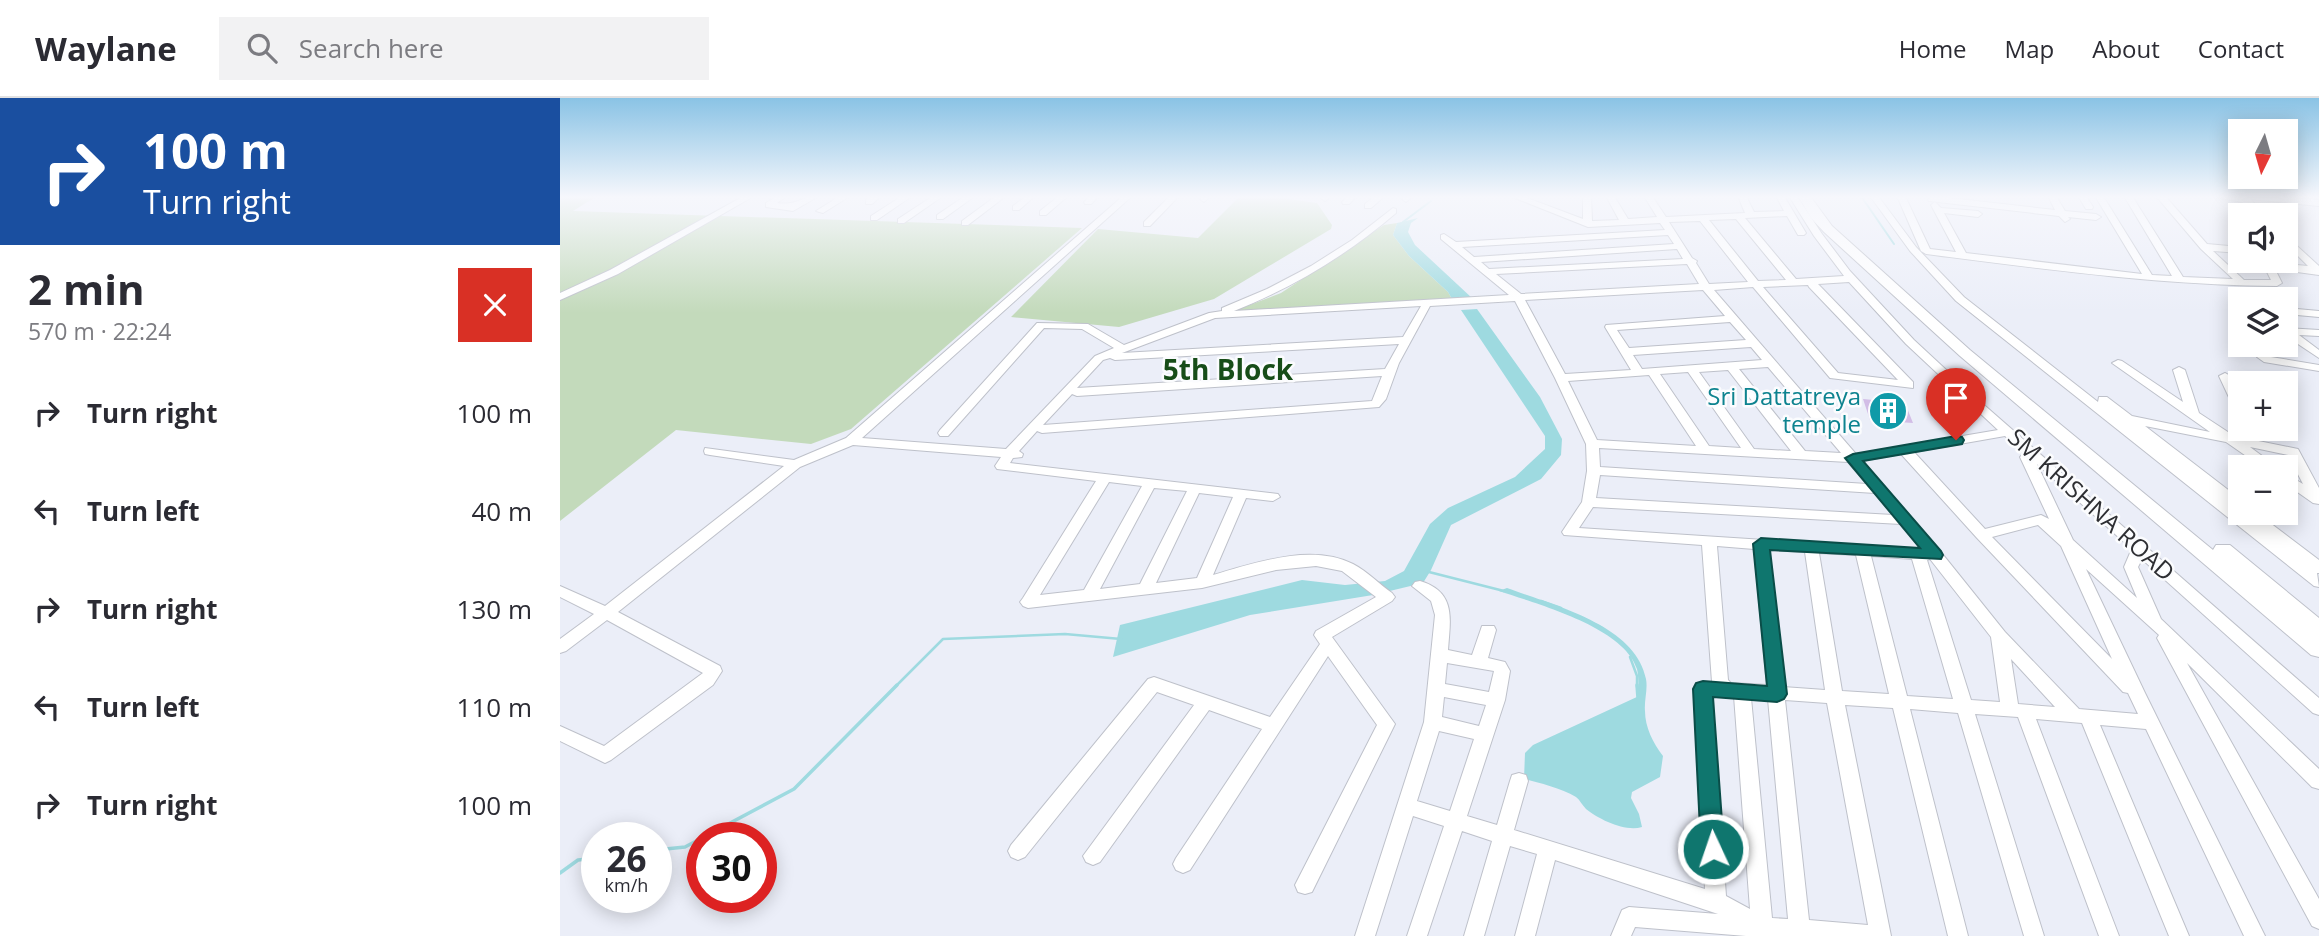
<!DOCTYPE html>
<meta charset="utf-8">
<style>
:root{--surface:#fff;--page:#f2f2f3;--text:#2b2b33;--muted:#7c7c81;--line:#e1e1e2}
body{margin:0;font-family:"Open Sans",sans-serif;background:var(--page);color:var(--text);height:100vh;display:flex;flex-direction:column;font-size:26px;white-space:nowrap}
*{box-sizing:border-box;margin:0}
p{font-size:23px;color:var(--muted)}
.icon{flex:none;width:38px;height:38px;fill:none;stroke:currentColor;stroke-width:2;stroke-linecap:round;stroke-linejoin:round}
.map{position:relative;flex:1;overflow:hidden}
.drawer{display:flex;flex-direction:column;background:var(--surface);width:560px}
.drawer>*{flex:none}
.guide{background:#1a4fa0;color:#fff;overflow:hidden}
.needle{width:46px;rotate:185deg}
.fabs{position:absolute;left:1668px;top:21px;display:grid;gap:14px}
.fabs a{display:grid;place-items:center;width:70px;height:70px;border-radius:0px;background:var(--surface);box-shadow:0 4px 18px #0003;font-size:35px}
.speed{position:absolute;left:21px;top:724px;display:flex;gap:14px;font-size:35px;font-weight:700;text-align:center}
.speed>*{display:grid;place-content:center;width:91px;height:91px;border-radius:50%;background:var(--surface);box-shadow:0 4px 18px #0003;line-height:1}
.speed small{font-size:18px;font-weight:400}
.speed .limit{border:10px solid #d22;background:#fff;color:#111}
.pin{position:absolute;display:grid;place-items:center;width:60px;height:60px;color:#fff;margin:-72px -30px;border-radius:50% 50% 50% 0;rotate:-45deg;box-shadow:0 0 7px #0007}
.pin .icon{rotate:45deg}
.me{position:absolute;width:77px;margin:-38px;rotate:357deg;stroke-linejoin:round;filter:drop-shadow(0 0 5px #0008)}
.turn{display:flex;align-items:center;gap:24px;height:147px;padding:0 28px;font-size:32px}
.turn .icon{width:91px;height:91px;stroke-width:2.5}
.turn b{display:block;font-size:49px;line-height:60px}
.round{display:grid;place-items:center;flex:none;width:74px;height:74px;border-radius:0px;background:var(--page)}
.headline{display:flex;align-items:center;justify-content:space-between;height:119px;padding:0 28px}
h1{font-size:42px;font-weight:700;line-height:52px}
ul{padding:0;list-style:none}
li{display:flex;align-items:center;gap:21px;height:98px;padding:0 28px}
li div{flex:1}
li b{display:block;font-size:26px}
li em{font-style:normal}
header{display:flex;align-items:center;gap:42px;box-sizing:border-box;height:98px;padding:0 35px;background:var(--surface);border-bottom:2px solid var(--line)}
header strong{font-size:33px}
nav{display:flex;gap:38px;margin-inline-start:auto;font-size:24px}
.search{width:490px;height:63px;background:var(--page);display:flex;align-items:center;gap:18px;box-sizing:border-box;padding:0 24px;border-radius:0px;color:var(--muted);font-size:26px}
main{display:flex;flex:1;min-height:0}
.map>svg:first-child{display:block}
.green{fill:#c3dabb}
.water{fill:#9edae0}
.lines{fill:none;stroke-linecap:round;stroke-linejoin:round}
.stream-far2{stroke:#9edae0;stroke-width:2}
.stream-far1{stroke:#9edae0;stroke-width:2.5}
.stream{stroke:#9edae0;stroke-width:3.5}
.building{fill:#d2bde6}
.minor-casing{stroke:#bec1ca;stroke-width:2}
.highway-casing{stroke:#bec1ca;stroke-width:2}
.minor{fill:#fff;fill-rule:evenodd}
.highway{fill:#fff;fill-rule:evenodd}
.route{fill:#0f766e;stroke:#0a4d48;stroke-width:2}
.labels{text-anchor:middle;stroke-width:5;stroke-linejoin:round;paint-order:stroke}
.culture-label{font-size:24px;fill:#0d838f;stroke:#fbfcfe;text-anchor:end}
.street-label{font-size:24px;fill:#2e2f33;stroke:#fbfcfe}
.quarter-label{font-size:28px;font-weight:bold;fill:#174d18;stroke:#fbfcfe}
</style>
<header>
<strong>Waylane</strong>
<div class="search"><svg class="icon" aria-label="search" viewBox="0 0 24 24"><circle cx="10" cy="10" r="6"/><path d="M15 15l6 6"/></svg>Search here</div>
<nav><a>Home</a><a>Map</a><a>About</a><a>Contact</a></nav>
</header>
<main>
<section class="drawer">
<div class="guide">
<div class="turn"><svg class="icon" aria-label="right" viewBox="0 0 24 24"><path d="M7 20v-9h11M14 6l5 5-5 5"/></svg><div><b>100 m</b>Turn right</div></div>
</div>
<div class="headline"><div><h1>2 min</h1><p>570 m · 22:24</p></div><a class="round" style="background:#d93025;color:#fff"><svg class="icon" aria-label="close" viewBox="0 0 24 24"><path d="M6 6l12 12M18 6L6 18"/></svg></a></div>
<ul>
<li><svg class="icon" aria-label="right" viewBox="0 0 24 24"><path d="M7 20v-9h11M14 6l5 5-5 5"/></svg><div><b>Turn right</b></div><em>100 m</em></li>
<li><svg class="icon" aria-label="left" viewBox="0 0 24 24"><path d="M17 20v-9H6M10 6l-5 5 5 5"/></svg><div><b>Turn left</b></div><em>40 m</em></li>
<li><svg class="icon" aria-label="right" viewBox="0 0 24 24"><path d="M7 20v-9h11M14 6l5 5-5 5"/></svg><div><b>Turn right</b></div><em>130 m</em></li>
<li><svg class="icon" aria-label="left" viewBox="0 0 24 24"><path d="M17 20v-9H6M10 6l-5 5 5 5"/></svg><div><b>Turn left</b></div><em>110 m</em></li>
<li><svg class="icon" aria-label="right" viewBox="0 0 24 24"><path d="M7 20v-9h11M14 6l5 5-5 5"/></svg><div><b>Turn right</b></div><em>100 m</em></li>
</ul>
</section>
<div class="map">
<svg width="1759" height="838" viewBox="0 0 1759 838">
<rect width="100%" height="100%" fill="#ebeef8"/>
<path class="green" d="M0 98H37L13 113 522 130 291 331 251 346 116 332 0 423Z
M680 98H707L757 105 772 127 771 131 654 201 559 229 451 219 538 131 638 140Z
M837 125 833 137 849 158 888 194 892 201 674 213 721 195 824 127Z"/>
<path class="water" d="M858 120 851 125 848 134 855 147 912 200 892 201 888 194 849 158 833 137 837 125Z
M917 211 980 299 1002 341 1001 357 981 381 891 427 871 472 863 485 813 497 690 517 553 559 560 527 742 482 785 487 825 483 844 473 870 426 888 410 955 379 985 351V338L901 212Z
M947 490C993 507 1076 527 1086 581 1088 591 1084 603 1085 613 1085 629 1093 645 1103 658L1100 679 1072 694 1071 700 1079 716 1082 729C1065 734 1040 722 1026 711 1022 707 1020 702 1016 699 1001 690 980 685 964 681L965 655 973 647 1079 598C1078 590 1079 579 1077 571 1064 529 977 506 939 493Z"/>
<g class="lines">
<path class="stream-far2" d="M1301 98 1334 146
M843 124 871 103"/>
<path class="stream-far1" d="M869 474 944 493
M981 503 1001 510
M1023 520 1042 530
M1070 559 1077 578V589
M335 589 383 541 505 536 561 541"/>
<path class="stream" d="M1077 587 1078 600
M96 752 125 749 234 691 337 587
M0 775 18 762 37 760"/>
</g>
<path class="building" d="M1303 301 1345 305 1353 325 1310 322Z"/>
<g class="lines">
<defs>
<path id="minor" d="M184 98H194L58 176 0 202V195L50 172Z
M217 98H227L217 105C237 108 241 98 259 98L233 113 206 109V105Z
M280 98H290L263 115 256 113Z
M311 98H321L312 106H306V102Z
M342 98H352L317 122H311V118Z
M373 98H383L344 125H338V121Z
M405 98H415L383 121H377V117Z
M436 98H446L408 127H402V123Z
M466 98H475L459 112H453V108Z
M499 98H508L486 117H480V113Z
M530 98H539L531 106H525L524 104Z
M563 98H572L302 340 446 351 535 258 554 250 522 231 484 230 388 338H380L378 335 380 332 477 225 528 226 564 247 649 215 662 213V210L707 191 751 168 792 142 833 110 836 111V115C787 157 734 189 674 213L949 197 881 141V137L884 136 896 144 1105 132 1100 125 1028 129 950 98H962L1023 121V98H1031L1032 123 1059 122 1046 98H1054L1068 121 1097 119 1084 98H1092L1106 119 1185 115 1178 98H1186L1194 114 1224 113 1216 98H1224L1246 135 1244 137H1238L1227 118 1185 120 1236 181 1284 178 1254 138 1229 98H1237L1262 136 1290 173 1354 242 1423 306 1759 600V617L1753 615 1584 463H1581L1578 469 1601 521 1759 671V691L1752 689 1627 565 1759 801V831L1752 828 1597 540 1599 537 1526 471 1585 595 1705 838H1684L1586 631 1540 627 1629 838H1609L1522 625 1476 621 1559 838H1539L1458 619 1415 616 1484 838H1464L1398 615 1350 611 1408 838H1388L1333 610 1285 607 1331 838H1186L1075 829 1071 838H1051L1062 812 1069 809 1158 816 995 762 975 838H955L977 756 950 748 924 838H904L932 743 902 733 867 838H847L884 728 853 718 815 838H795L864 624 875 517 871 503 852 488 855 484 860 483C897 494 890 522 888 552L912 557 922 528H934L936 532 928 560 945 564 950 573 945 602 907 718 937 727 950 683 952 677 959 675 966 677 968 683 954 732 1145 791 1135 591 1137 586 1152 584 1142 447 1004 437 1002 434 1022 404 1027 373 1026 346 995 280 955 203 870 208 839 265 826 301 819 309 482 335 477 333 459 353 463 356 462 359 453 360 450 365 718 396 720 399 713 403 686 400 653 477C695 465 751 445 793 466 807 473 819 486 832 495L835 499 832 503 772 539 835 626 752 794 745 796 738 794 735 787 817 627 768 558 630 772 623 775 616 772 613 766 616 760 702 631 649 612 540 764 533 767 526 764 523 758 634 607 597 594 465 759 458 762 451 759 448 753 451 747 588 581 594 579 710 619 760 546 754 537 756 533 816 499 782 473 756 468 716 472 642 490 468 510 463 508 460 504 463 500 536 383 437 371 435 368 441 359 293 347 240 369 58 514 160 568 162 573 153 587 51 662 45 665 39 662 0 643V628L44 648 143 575 47 522 6 553 0 555V541L34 516 0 499V488L45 508 224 368 150 357 145 356 144 353 145 350 234 362 286 340ZM1176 121 1226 182 1198 183 1149 122ZM1140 123 1188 184 1149 186 1136 165 1137 163 1132 160 1109 124ZM1108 137 1114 146 914 159 902 149ZM1117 151 1123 161 929 171 921 164ZM1127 166 1139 186 961 196 936 176ZM1289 184 1346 246 1438 332 1296 356 1154 192 1193 189 1270 280 1353 290V284L1258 186ZM1248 187 1249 189 1338 282 1278 275 1203 189ZM1143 192 1165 218 1046 227 1045 229 1071 272 1005 276 965 202ZM861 208 843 239 562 255 655 220ZM1170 224 1186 242 1069 250 1057 232ZM839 246 825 271 517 290 543 262 550 260 555 262ZM1191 249 1202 262 1082 271 1073 257ZM1208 269 1281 355 1245 353 1179 271ZM1168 272 1231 353 1194 351 1139 274ZM1128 274 1181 350 1149 348 1100 276ZM1089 277 1136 348 1037 342 1008 283ZM822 278 812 303 483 327 512 296 517 298ZM1445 338 1464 355 1460 359 1489 421 1481 417 1425 431 1354 354ZM1039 350 1288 364 1307 386 1040 369ZM1341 356 1417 440 1563 594 1568 595 1578 616 1519 611 1445 534 1380 453 1302 363ZM1477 366 1575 454 1570 455 1564 469 1577 500 1513 442ZM1040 377 1315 395 1333 417 1036 400ZM549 384 582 388 524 492 480 497ZM594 390 627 393 580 486 540 491ZM639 395 673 399 637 480 596 485ZM1033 409 1341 426 1362 452 1019 430ZM1478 427 1501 448 1552 561 1432 439ZM1157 448 1194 451 1207 587 1171 585 1168 582ZM1209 452 1245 454 1265 592 1223 589ZM1259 455 1296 457 1329 596 1282 593ZM1311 458 1352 461 1393 601 1347 598ZM1370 461 1431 539 1440 604 1411 602 1367 462ZM1451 561 1495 609 1458 606ZM887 565 934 573 929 594 885 586ZM1152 598H1174L1190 811 1166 798ZM884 599 926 607 919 628 882 619ZM1191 600 1208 601 1228 821 1212 820ZM1225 602 1267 605 1308 827 1249 822ZM879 633 914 641 890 713 857 703Z
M610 98H619L590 128H584V124Z
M642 98H651L644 104 640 101Z
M759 98H768L769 100 765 103Z
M788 98H797L789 106H783L782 104Z
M815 98H825L811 110H805V106Z
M844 98H853L846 104 842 101Z
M1310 98H1318L1356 149 1404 199 1538 304 1539 299H1547L1572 318 1650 334 1552 265 1558 262 1562 263 1623 304 1613 272 1619 269 1625 272 1639 315 1674 338 1738 351 1759 390V406L1753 405 1726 386V376L1743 386 1728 357 1690 349 1717 369H1702L1666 344 1585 328 1680 401V412L1676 411 1680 415H1697L1759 462V475H1757L1759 489 1754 488 1396 203 1350 153Z
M1337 98H1345L1370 151 1396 154 1371 107 1375 104 1381 110 1418 113 1422 116 1418 119 1384 115 1406 155 1582 176 1535 98H1543L1592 177 1612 178 1564 98H1572L1623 179 1673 181 1641 151 1596 98H1605L1647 146 1680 149V155L1653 153 1684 182H1711L1705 170 1714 165 1748 168 1726 146V138L1759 168V177L1715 171 1722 185 1717 188C1599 187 1483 171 1366 156L1361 153Z
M1372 98 1495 112 1488 98H1496L1505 113 1536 116 1541 119 1536 122 1508 119 1510 121 1505 124 1499 118 1369 103 1368 101Z
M1518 98H1526L1533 109 1532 111H1526Z
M1649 98H1710L1759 102V108L1690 101 1706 117H1697L1682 104Z
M1726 210 1759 213V219L1726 216Z
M1726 230 1759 232V238L1739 237 1759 252V260L1726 238Z
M1689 247H1700L1711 259 1759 267V273L1704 264 1697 259Z
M1665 275C1678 281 1680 300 1680 314L1674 310 1659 278Z"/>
<path id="highway" d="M1238 98H1250L1272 128 1410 252 1653 452 1656 447H1670L1759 520V559L1751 557 1400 258 1264 134 1251 120Z"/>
</defs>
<use href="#minor" class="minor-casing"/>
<use href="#highway" class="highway-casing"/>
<use href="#minor" class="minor"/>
<use href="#highway" class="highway"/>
</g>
<linearGradient id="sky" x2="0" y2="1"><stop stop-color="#8ac3e5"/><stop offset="0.46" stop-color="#f6f7fc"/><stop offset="1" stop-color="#f6f7fc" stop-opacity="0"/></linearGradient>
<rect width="1759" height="215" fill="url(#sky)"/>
<path class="route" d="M1396 338 1402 339 1404 342 1402 346 1303 363 1381 453 1383 457 1381 461 1210 452 1227 596 1224 601 1217 604 1153 599 1164 751 1160 758 1153 761 1145 758 1141 751 1133 591 1136 585 1143 583 1207 588 1193 446 1201 440 1360 450 1285 360 1293 356Z"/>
<defs>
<symbol id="building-disc" viewBox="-11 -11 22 22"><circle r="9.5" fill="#0f9aa8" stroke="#fbfcfe"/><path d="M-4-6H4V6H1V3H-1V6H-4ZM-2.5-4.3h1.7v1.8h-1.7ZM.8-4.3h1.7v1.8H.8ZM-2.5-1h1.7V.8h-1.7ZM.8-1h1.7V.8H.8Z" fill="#fff"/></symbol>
</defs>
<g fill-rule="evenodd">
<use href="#building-disc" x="1306" y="291" width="44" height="44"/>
</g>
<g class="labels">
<g class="culture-label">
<text x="1301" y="307">Sri Dattatreya<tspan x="1301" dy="28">temple</tspan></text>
</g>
<g class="street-label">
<text transform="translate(1531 407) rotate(42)" y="8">SM KRISHNA ROAD</text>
</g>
<g class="quarter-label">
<text x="668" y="282">5th Block</text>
</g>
</g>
</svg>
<div class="fabs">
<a><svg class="needle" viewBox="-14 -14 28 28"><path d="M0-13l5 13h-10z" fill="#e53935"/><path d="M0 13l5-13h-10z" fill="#7c7c81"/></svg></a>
<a><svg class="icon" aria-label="sound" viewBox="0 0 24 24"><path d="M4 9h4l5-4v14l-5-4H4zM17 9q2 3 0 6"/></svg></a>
<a><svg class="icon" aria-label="layers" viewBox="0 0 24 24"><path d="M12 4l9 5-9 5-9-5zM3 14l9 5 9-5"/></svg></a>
<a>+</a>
<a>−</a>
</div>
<div class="speed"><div>26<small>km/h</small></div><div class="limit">30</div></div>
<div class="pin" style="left:1396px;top:342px;background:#d93025"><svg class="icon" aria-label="arrive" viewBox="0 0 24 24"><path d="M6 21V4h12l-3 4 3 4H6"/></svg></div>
<svg class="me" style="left:1153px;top:751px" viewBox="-20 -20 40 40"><circle r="17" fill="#0f766e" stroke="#fff" stroke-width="3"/><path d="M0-11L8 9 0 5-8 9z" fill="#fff"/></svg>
</div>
</main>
